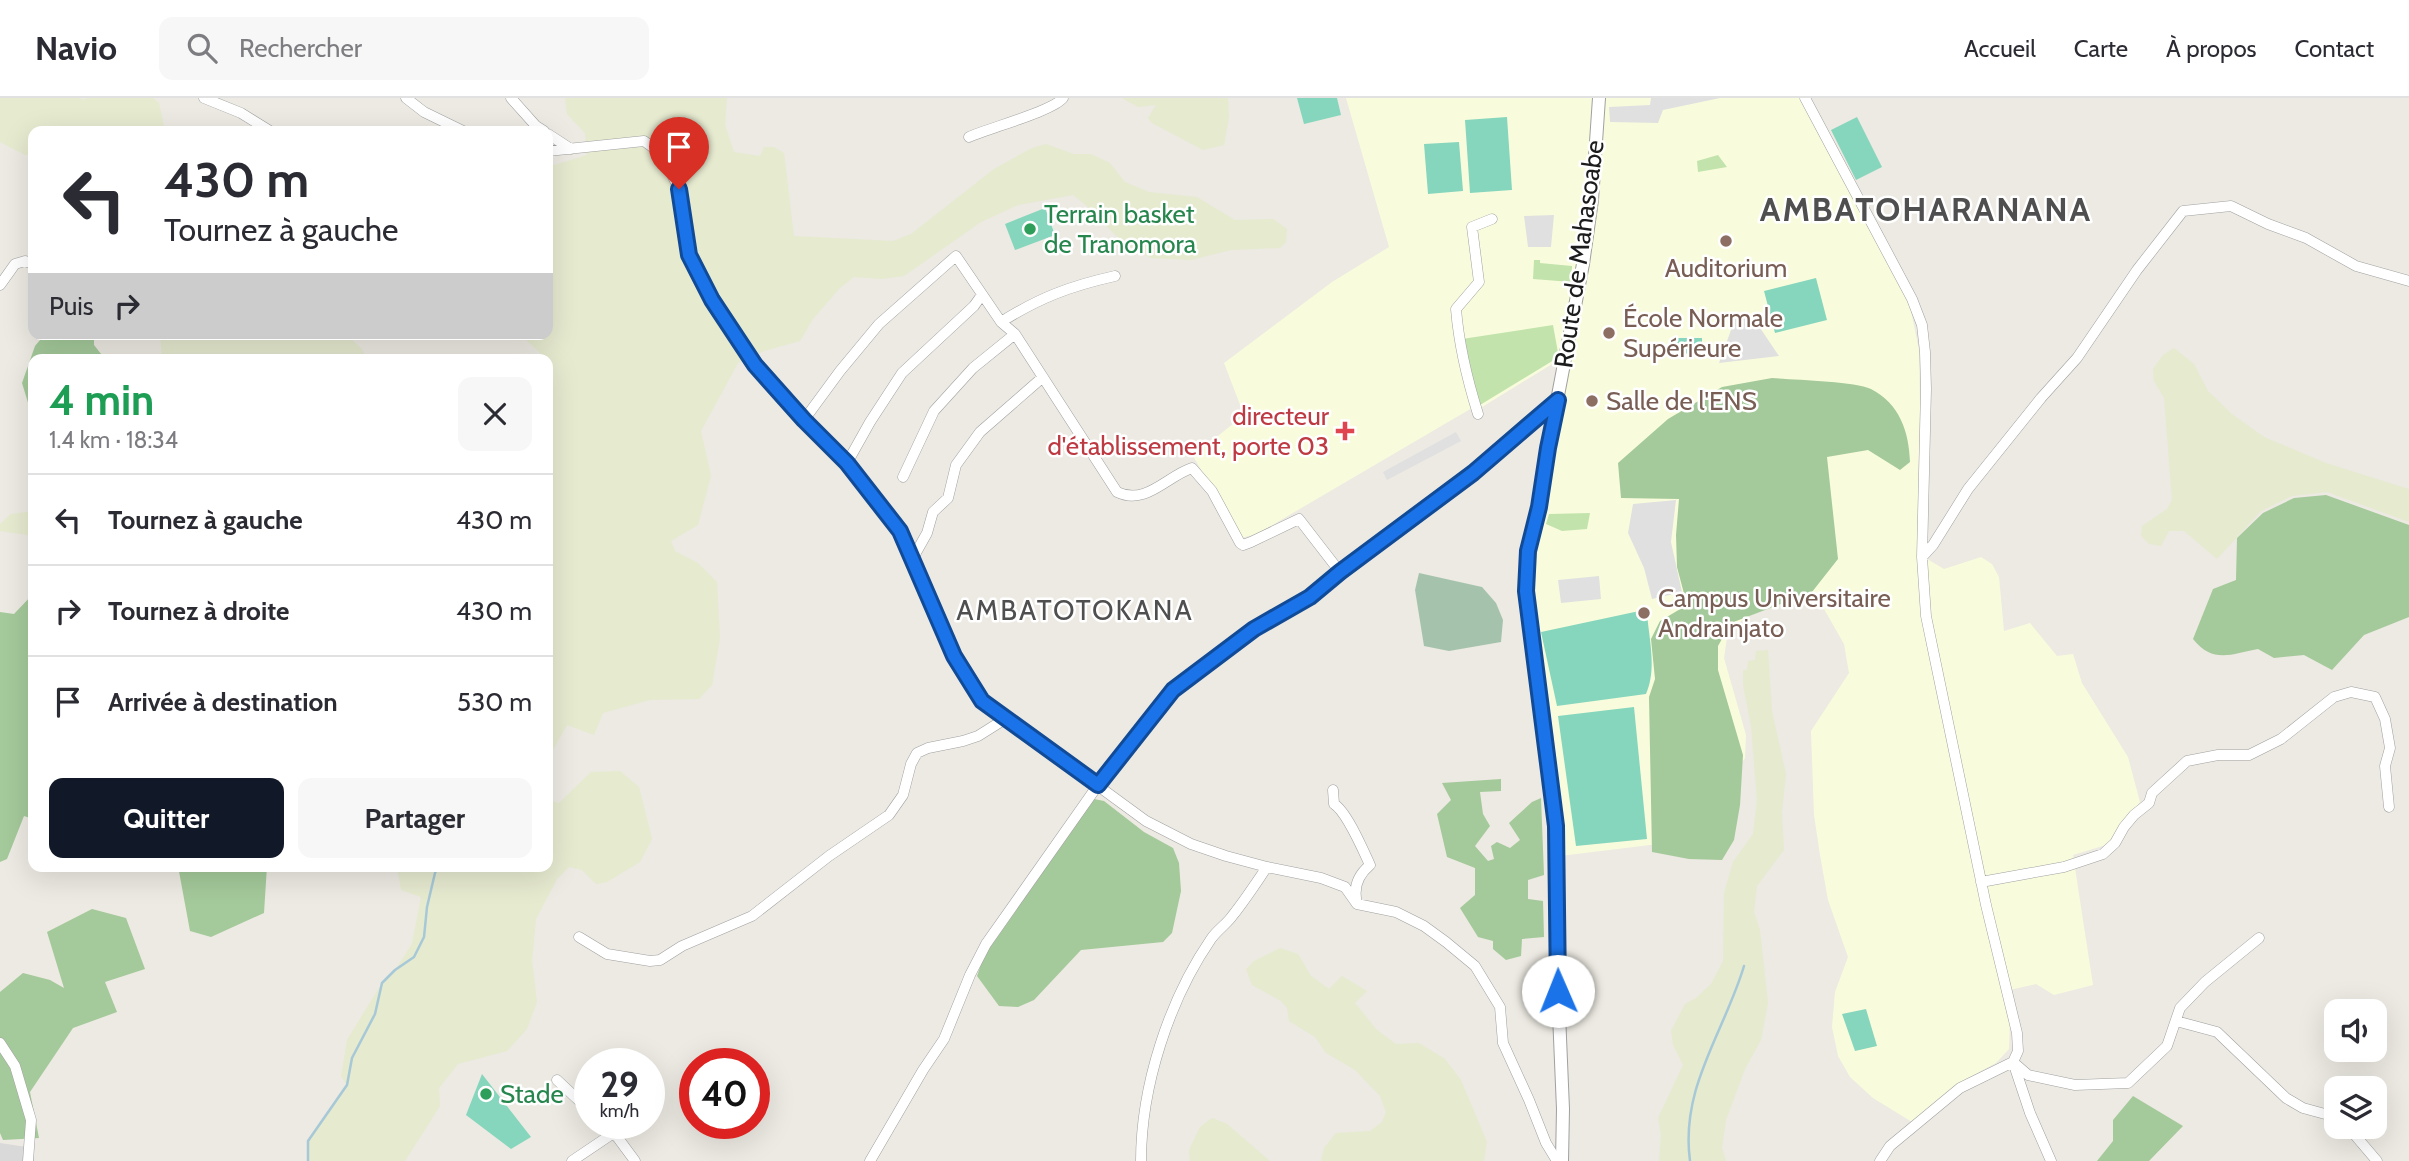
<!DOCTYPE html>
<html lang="fr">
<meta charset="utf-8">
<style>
:root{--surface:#fff;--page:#f7f7f7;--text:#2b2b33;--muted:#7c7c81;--line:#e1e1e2;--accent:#111827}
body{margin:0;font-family:Cabin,sans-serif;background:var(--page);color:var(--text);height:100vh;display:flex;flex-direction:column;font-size:26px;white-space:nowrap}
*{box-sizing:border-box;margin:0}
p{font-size:23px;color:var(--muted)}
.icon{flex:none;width:38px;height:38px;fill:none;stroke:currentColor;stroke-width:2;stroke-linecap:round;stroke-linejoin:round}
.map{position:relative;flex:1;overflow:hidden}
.panel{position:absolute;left:28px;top:256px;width:525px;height:518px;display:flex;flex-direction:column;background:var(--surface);border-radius:14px;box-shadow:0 7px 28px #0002}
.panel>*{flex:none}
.guide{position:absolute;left:28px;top:28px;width:525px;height:214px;border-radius:14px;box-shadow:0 7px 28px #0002;background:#fff;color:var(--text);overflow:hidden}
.buttons{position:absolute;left:2324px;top:901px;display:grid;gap:14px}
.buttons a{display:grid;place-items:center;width:63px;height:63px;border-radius:14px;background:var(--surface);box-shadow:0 7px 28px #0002;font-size:35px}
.speed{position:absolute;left:574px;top:950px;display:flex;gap:14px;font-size:35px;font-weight:700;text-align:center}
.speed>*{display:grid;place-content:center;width:91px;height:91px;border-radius:50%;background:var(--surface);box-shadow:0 7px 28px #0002;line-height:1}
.speed small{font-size:18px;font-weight:400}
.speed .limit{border:10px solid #d22;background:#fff;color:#111}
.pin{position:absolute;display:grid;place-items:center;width:60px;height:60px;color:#fff;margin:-72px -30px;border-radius:50% 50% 50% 0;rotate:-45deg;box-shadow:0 0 7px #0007}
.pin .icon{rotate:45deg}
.me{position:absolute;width:77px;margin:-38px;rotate:359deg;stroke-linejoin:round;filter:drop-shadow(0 0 5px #0008)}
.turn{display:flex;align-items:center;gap:24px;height:147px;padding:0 21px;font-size:32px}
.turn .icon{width:91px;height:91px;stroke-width:2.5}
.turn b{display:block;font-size:49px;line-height:60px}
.then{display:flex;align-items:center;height:66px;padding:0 21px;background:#0003;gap:14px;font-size:26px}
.round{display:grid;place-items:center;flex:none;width:74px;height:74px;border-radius:14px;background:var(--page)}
.overview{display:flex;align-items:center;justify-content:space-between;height:119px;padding:0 21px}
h1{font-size:42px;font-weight:700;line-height:52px;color:#1e9e55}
.cta{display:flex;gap:14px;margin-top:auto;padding:14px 21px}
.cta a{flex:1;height:80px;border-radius:14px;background:var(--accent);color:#fff;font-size:28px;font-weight:700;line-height:80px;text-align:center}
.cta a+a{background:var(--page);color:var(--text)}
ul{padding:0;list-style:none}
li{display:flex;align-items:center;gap:21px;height:91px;padding:0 21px;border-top:2px solid var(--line)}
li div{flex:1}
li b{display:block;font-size:26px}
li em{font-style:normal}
header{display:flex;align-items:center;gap:42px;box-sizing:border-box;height:98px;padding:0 35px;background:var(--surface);border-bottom:2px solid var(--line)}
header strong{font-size:33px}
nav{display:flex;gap:38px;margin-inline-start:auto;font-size:24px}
.search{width:490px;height:63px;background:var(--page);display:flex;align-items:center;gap:18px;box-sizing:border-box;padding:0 24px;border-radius:14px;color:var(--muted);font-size:26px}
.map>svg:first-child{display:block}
.residential{fill:#dad9d9}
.education{fill:#f9fcdc}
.farmland{fill:#e6eacf}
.grass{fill:#c2e3ac}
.forest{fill:#a4c99a}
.cemetery{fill:#a5c3ac}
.pitch{fill:#86d6bd}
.parking{fill:#e0e0e0}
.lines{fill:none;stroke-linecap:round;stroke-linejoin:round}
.stream{stroke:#a6c8d7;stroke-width:2.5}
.minor-casing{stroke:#a0a0a0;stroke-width:11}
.tertiary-casing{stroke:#a0a0a0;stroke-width:14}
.minor{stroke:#fff;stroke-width:10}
.tertiary{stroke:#fff;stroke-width:12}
.route-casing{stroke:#114b97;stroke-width:18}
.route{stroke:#1a73e8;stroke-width:12}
.leisure-dot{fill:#2e9e5b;stroke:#fff;stroke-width:2.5}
.education-dot{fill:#8d6e63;stroke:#fff;stroke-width:2.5}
.health-dot{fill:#e0444e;stroke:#fff;stroke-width:2.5}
.labels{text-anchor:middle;stroke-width:5;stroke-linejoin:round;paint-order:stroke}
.leisure-label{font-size:26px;fill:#27864d;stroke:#fff;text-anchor:start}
.street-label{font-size:26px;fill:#1c1c1c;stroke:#fff}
.education-label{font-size:26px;fill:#785e54;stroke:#fff;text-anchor:start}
.health-label{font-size:26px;fill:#be3a42;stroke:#fff;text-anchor:end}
.neighbourhood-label{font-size:28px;letter-spacing:2px;fill:#4f4f4f;stroke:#fff}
.district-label{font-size:33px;font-weight:bold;letter-spacing:2px;fill:#4f4f4f;stroke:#fff}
</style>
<header>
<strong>Navio</strong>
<div class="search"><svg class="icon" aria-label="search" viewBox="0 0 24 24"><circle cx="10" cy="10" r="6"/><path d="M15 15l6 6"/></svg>Rechercher</div>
<nav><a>Accueil</a><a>Carte</a><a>À propos</a><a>Contact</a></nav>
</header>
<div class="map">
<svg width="2409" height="1063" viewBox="0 0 2409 1063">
<rect width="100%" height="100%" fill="#eceae2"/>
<path class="residential" d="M0 1045 33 1050 34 1063H0Z"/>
<path class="education" d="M1346 0H1800L1909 203 1919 252 1920 310 1917 455 1944 471 1981 459 1992 466 1999 479 2004 533 2030 525 2057 558 2073 556 2082 585 2128 659 2140 704 2106 747 2073 757 2093 887 2054 897 2036 886 2005 893 2010 921 2009 951 1996 965 1957 986 1912 1024 1873 1000 1850 979 1838 958 1832 929 1835 894 1848 859 1828 802 1820 757 1814 717 1811 633 1849 575 1844 546 1824 511 1804 500 1774 506 1747 519 1728 533 1724 560 1746 637 1745 660 1691 742 1560 758 1561 706 1553 633 1528 490 1562 260 1474 314 1472 310 1257 436 1241 440 1193 358 1244 317 1224 265 1332 184 1389 149Z"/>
<path class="farmland" d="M0 0H79L84 2 87 0H153L159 5 165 33H33V56L25 57 0 44Z
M565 0H727L725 27 734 54 760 58 764 49H774L784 55 794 138 893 143 911 136 994 71 1032 50 1046 46 1074 56H1091L1110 65 1125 84 1149 94 1197 99 1235 122 1273 121 1287 131 1286 144 1280 150 1231 152 1191 162 1151 160 1123 145 1087 108 1073 97 1018 107 981 124 904 178 882 181 854 179 840 190 813 221 800 243 764 253 738 265 701 333 711 378 698 427 671 443 675 453 698 465 717 484 720 540 712 587 699 601 650 602 603 615 594 637 567 627 548 661V261H538L540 255 520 236H548V77L551 68 587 57 585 35 567 16Z
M1122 0H1228L1229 19 1224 47 1203 52 1152 25 1148 20 1156 7 1138 9Z
M160 236H346L361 250 367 261H162Z
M2174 250 2194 266 2208 293 2232 316 2264 339 2326 365 2409 391V424L2327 394 2292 398 2261 413 2217 461 2184 433H2169L2161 448 2149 446 2141 438 2142 428 2167 411 2172 402 2164 300 2154 283 2153 271 2163 257Z
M33 413V438L0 433V426L11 416Z
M1768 552 1772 613 1786 676 1782 714 1784 752 1757 788 1754 814 1760 832 1768 905 1761 942 1745 971 1726 1022 1722 1050 1726 1063H1659L1661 1037 1658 1020 1683 967 1673 947 1671 933 1685 906 1696 900 1711 886 1723 863 1724 795 1733 764 1753 736 1757 702 1751 628 1743 587V572H1747L1748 563 1755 562 1756 553Z
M620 673 639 689 652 741 640 764 607 784 596 786 582 772 569 769 557 781 536 821 532 862 537 904 527 931 507 953 458 966 439 990 440 1008 405 1063H308V1043L347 987 341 978 347 942 382 885 395 872 412 846 421 799 401 792 397 768H548V702L559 705 591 674Z
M1280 850 1298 856 1311 878 1329 891 1342 878 1367 893 1355 905 1377 932 1396 946 1419 945 1445 961 1461 982 1487 1044 1484 1063H1321L1324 1050 1336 1035 1370 1033 1382 1024 1386 1014 1380 998 1355 972 1326 955 1315 939 1289 923 1287 910 1281 903 1252 887 1246 871 1254 863Z
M1212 1020 1227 1026 1270 1063H1190L1189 1052 1200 1029Z"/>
<path class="grass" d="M1718 57 1727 69 1698 74 1697 63Z
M1534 162H1540V165L1572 168 1571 184 1533 181Z
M1553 227 1559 260 1557 257 1554 262 1480 307 1462 241Z
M1590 415 1587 431 1562 433 1546 426 1549 416Z"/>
<path class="forest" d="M45 236H94V247L105 261H33V321L22 285 35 248Z
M1772 280C1794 282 1854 283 1871 291 1900 306 1909 334 1910 364L1900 372 1868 352 1827 359 1838 461 1812 494 1731 525 1718 548V572L1743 657 1740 707 1734 742 1722 762 1689 761 1652 754 1649 599 1655 581 1651 541 1660 523 1687 507 1677 469 1676 437 1679 401 1621 400 1618 365 1668 321 1722 289Z
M2326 397 2409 427V519L2364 537 2332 572 2304 557 2274 560 2258 551C2231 556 2213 566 2193 541L2213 491 2236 482 2237 440 2263 415 2294 400Z
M33 496V721L24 718 7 761 0 764V514L14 516Z
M1501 681V693L1480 694 1483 716 1490 728 1475 748 1488 763 1494 761 1491 748 1497 744 1510 750 1520 742 1509 725 1532 704 1541 700 1544 777 1528 782V801L1543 803 1544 839 1522 841 1521 858 1506 862 1493 851V843L1478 839 1460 810 1475 797V770L1447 759 1437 716 1451 702 1442 685Z
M1094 701 1104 703 1144 734 1173 750 1179 765 1181 793 1172 835 1163 844 1081 852 1034 902 1018 909 999 908 977 878 984 858Z
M178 768H267L264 815 211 839 190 833Z
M92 811 126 820 145 871 105 884 117 914 73 930 30 994 39 1040 3 1042 0 1035V894L23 875 50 882 64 890 47 834Z
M2133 998 2183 1028 2149 1063H2097L2113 1043V1022Z"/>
<path class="cemetery" d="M1419 475 1482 489 1496 505 1503 522 1501 544 1449 553 1424 548 1415 492Z"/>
<path class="pitch" d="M1297 0H1337L1341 17 1304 26Z
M1507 19 1512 92 1470 95 1465 22Z
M1857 19 1882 69 1856 82 1831 32Z
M1459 44 1463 93 1428 96 1424 46Z
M1045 110 1055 137 1015 152 1005 126Z
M1816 180 1827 222 1775 235 1764 193Z
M1670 240H1702V256L1670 255Z
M1644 512 1647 515C1649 541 1657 571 1646 596L1557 608 1541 534Z
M1634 609 1647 741 1576 748 1558 618Z
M1866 911 1877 948 1855 953 1842 916Z
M482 976 531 1039 511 1051 466 1017Z"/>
<path class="parking" d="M1651 0H1720L1663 12 1658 25 1610 24 1609 9 1650 7Z
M1554 117 1551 149H1528L1524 118Z
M1752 218 1779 258 1719 265 1735 221Z
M1456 334 1461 343 1387 382 1383 374Z
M1676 402 1671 444 1682 494 1652 501 1644 470 1628 435 1633 406Z
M1599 478 1601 501 1561 505 1558 482Z"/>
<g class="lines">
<path class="stream" d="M308 1063V1043L347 987 352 960 375 916 382 885 395 872 414 859 424 839 427 809 435 775 438 768
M1690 1063C1680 989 1724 935 1744 868"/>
<defs>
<path id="minor" d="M204 0 241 15 270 33
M406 0 424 14 463 33
M511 0 536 28 544 33
M1805 0 1912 201 1922 227 1925 254 1926 291 1922 459 1926 518 1986 807 2017 935 2018 953 2013 964 2030 1015 2051 1063
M548 36 571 51
M969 39C989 30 1053 13 1063 0
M548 53 644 43 662 56 679 91 689 157 712 202 755 267 804 322 847 365 900 433 954 558 982 603 1146 723 1191 746 1226 758 1267 769 1321 780 1345 789 1357 806 1396 814 1424 828 1446 844 1475 868 1500 909 1503 945 1529 1002 1546 1045 1557 1063
M0 187 15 166 25 163 33 166
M1001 224C1039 200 1070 188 1115 178
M1478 316C1467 281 1459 248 1456 211L1479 184 1472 129 1492 121
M804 322 840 273 879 226 956 158 1001 224 1015 236 1117 394C1146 408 1167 378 1192 370L1212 393 1240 445 1243 447 1251 444 1299 421 1340 474
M847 365 870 324 902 275 974 208 981 198
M903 379 934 313 973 270 1015 236
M1922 459 1933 447 1968 391 2041 300 2077 260 2137 172 2183 113 2231 108 2268 126 2306 140 2356 168 2409 183
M913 460 927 435 933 414 948 400 956 367 980 334 1043 279
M1333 692 1334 706C1347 714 1363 752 1370 767 1358 777 1353 790 1357 805
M1981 784 2064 769 2103 756 2115 745 2124 729 2134 717 2149 705 2152 695 2187 663 2218 657H2249L2281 641 2334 599 2351 594 2375 599 2385 621 2390 650 2385 668 2389 709
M579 839 607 856 650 863 660 862 682 848 752 818 829 758 889 717 903 697 911 666 917 655 928 650 963 643 978 638 1005 621
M2176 923 2217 934 2286 1000 2303 1010 2336 1019
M0 945 15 968 31 1022 28 1063
M557 982 590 1013
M2348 1029 2377 1063
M572 1063 609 1038V1031L618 1040 635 1063
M870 1063 923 972 944 941 970 877 986 846 1098 687 1173 592 1254 531 1310 499 1340 474 1473 375 1558 302
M1141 1063C1141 988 1169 902 1211 841 1217 832 1227 826 1233 817 1245 802 1256 785 1267 769
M1880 1063 1890 1048 1960 990 2013 964 2028 977 2075 987 2128 985 2167 948 2180 910 2205 884 2259 840"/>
<path id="tertiary" d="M1562 1063 1563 1011 1559 916 1556 728 1526 493 1528 453 1539 409 1548 350 1583 166 1592 102 1599 0"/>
</defs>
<use href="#minor" class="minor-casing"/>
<use href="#tertiary" class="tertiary-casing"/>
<use href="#minor" class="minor"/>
<use href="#tertiary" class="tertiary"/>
</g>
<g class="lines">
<defs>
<path id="route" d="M679 91 689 157 712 202 755 267 804 322 847 365 900 433 954 558 982 603 1098 687 1173 592 1254 531 1310 499 1340 474 1473 375 1558 302 1548 350 1539 409 1528 453 1526 493 1556 728 1558 893"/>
</defs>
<use href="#route" class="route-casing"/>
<use href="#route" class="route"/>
</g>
<g class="leisure-dot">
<circle cx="1030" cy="131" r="7"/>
<circle cx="486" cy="996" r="7"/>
</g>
<g class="education-dot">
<circle cx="1726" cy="143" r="7"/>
<circle cx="1609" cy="235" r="7"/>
<circle cx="1592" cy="303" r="7"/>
<circle cx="1644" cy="515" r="7"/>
</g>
<path class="health-dot" d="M1341.5 322.5h7v7h7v7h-7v7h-7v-7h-7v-7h7z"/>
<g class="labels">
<g class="leisure-label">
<text x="1044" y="125">Terrain basket<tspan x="1044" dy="30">de Tranomora</tspan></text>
<text x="500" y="1005">Stade</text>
</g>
<g class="street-label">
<text transform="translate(1579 156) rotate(-82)" y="9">Route de Mahasoabe</text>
</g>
<g class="education-label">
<text x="1726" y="179" text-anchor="middle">Auditorium</text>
<text x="1623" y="229">École Normale<tspan x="1623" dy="30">Supérieure</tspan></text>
<text x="1606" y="312">Salle de l'ENS</text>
<text x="1658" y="509">Campus Universitaire<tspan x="1658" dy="30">Andrainjato</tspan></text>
</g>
<g class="health-label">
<text x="1329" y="327">directeur<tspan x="1329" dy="30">d'établissement, porte 03</tspan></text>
</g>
<g class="neighbourhood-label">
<text x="1075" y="522">AMBATOTOKANA</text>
</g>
<g class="district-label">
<text x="1926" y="123">AMBATOHARANANA</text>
</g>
</g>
</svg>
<div class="buttons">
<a><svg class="icon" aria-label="sound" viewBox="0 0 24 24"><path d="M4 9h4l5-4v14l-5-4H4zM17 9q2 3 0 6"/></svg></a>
<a><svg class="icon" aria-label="layers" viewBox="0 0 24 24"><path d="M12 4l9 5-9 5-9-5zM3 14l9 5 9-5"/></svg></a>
</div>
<div class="speed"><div>29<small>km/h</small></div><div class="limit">40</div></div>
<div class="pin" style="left:679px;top:91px;background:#d93025"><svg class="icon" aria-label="arrive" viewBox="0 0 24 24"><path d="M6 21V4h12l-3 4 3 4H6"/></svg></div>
<svg class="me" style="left:1558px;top:893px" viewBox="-20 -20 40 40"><circle r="19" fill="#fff"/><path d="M0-13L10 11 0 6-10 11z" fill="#1a73e8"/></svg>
<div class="guide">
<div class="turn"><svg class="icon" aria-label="left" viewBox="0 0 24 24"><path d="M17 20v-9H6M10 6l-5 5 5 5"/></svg><div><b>430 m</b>Tournez à gauche</div></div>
<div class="then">Puis<svg class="icon" aria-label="right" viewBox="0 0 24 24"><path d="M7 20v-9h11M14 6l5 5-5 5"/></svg></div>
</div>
<section class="panel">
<div class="overview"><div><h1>4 min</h1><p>1.4 km · 18:34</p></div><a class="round"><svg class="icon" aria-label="close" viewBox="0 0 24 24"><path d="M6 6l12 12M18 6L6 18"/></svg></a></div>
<ul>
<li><svg class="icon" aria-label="left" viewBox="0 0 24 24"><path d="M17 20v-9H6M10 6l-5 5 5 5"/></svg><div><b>Tournez à gauche</b></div><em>430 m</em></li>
<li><svg class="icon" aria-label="right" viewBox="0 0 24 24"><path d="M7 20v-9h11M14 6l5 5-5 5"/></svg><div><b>Tournez à droite</b></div><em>430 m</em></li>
<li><svg class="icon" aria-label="arrive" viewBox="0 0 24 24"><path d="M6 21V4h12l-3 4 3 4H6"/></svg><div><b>Arrivée à destination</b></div><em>530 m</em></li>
</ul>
<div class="cta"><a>Quitter</a><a>Partager</a></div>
</section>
</div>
